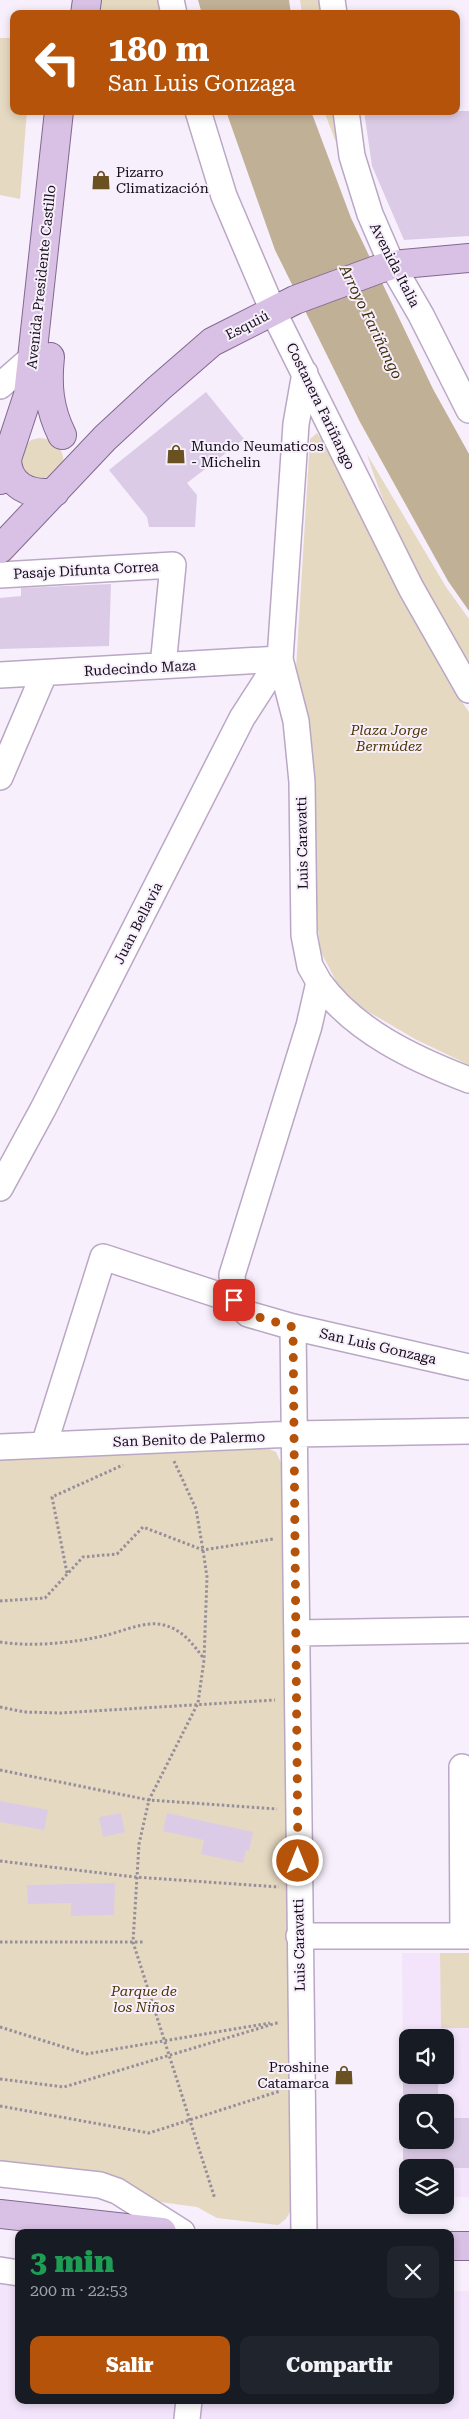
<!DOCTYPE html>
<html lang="es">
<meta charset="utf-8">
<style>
:root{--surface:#171b24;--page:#20242c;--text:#f1f3f6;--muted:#9ea1a6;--accent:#b45309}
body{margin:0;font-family:"Roboto Serif",serif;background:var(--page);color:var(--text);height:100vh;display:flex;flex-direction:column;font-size:19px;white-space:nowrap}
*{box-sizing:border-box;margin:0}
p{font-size:16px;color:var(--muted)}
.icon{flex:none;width:28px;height:28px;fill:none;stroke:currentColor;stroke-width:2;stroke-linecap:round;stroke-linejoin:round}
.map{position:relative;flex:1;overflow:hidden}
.drawer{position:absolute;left:15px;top:2229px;width:439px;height:175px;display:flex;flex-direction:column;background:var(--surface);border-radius:10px;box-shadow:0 2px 8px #0003}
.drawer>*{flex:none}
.top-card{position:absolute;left:10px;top:10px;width:450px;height:105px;border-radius:10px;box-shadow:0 2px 8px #0003;background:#b45309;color:#fff;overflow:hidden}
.tools{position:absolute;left:399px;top:2029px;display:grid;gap:10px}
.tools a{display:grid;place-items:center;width:55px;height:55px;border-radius:10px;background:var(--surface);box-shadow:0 2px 8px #0003;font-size:25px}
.pin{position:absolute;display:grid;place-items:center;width:42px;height:42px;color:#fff;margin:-21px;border-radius:10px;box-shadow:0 2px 8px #0006}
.me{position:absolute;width:55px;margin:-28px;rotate:0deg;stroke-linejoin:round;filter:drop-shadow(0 0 4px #0008)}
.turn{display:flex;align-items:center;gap:18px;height:105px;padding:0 15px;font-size:22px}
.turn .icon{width:65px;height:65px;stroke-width:2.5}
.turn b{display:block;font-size:35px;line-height:42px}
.round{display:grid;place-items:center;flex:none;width:52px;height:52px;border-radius:10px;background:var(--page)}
.head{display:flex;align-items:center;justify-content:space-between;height:85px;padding:0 15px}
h1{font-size:30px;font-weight:800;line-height:38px;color:#1e9e55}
.primary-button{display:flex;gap:10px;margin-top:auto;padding:10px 15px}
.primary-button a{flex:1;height:58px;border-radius:10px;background:var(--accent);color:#fff;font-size:20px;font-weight:800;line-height:58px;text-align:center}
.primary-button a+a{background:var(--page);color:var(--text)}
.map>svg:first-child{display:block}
.built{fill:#f3e4fb;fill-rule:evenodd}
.green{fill:#e6d9c2}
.water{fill:#c0b095}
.building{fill:#dccbe6}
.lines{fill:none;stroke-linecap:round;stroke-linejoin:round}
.minor-casing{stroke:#baa7c5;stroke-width:28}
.major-casing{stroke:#836891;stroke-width:30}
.path{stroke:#968f9a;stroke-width:3;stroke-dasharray:2.5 2.5;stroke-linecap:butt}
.minor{stroke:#fff;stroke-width:25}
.major{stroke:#d8c1e4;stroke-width:28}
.route{stroke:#b45309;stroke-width:9;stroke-dasharray:0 16.2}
.labels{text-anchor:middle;stroke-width:4;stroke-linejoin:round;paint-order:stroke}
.poi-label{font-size:14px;fill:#150e18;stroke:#f7effc;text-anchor:start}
.street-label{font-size:14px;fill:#150e18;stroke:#f7effc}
.park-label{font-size:14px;font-style:italic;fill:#4c3400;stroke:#f7effc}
.water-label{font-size:15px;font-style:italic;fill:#3d2b06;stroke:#f7effc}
</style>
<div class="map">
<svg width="469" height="2419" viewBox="0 0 469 2419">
<rect width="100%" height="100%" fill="#f7effc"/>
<path class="built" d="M402 1953H469V2197H445V2168H408L407 2197H404ZM408 2038H445V2075H408ZM408 2102H445V2140H408Z
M0 2261 19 2264V2400H450V2291H469V2419H0Z"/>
<path class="green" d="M96 0H160L163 14H93Z
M300 0H319L320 14H302Z
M0 38H14V111H27L20 199 0 195Z
M324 111H333L337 145Z
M317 433 330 451 458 696 469 712V1065L415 1039 362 1008 338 985 321 952 317 923 315 799 305 711 296 669 310 439Z
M39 438C56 439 66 450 63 468L46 483 21 472 20 450 31 440Z
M367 454 446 587 469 619V668C431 599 390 529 367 454Z
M265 1447 276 1452 281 1463 291 2210 286 2219 278 2225 217 2218 197 2207 145 2200 106 2174 0 2162V1456Z
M440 1953H469V2028H441Z"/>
<path class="water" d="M198 0H289L291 14H202Z
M226 111H311L351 218 433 389 469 454V611L448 581 360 422 275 250Z"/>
<path class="building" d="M364 111H469V236L404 240 372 166Z
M206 392 244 439 187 483 197 495 195 527H149L147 517 109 470Z
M111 584 109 646 0 649V598L21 596V588Z
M0 1801 48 1810 44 1830 0 1822Z
M121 1813 125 1832 103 1837 99 1817Z
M167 1813 253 1832 249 1851 246 1850 243 1863 201 1854 204 1840 163 1831Z
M115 1883 114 1915 71 1916V1903L28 1904 27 1885Z
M403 2075H438V2102H403Z
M445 2118H469V2168H403V2140H445Z"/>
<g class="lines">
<defs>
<path id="minor" d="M171 0 174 14
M332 0 334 14
M198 111 224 196 273 311 411 588 469 690
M346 111 352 156 370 214 392 265 421 315 469 410
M0 386 33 357
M0 575 173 565 163 666
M0 675 280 659
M0 777 44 674
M319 982C354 1031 414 1059 469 1080
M0 1188 43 1109 242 718 280 659
M234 1300 232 1275 309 1026 319 982 310 966 304 935 302 782 296 721 280 659 296 424 305 373
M293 1327 304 2232
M44 1445 103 1257 234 1300 248 1314 293 1327 469 1367
M0 1447 294 1434 469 1431
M297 1633 469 1630
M462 1767 463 1936
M299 1936H469
M0 2174 100 2185 117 2191 182 2232
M0 2270 19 2273
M187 2419 189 2400"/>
<path id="major" d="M85 14 87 0
M50 357C47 385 49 409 62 435
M7 458C7 486 30 496 55 492
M0 480 28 395 59 111
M0 549 105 438 159 388 212 342 295 300 379 269 392 265 469 258
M0 2214 162 2232
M450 2246H469"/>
</defs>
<use href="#minor" class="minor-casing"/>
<use href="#major" class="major-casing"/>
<path class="path" d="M174 1461 196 1509 203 1550 207 1577 204 1660 198 1703 149 1800 139 1844 133 1942 215 2199
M67 1573 52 1497 123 1465
M0 1601 45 1598 83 1557 117 1554 143 1527 203 1550 273 1539
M0 1642C31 1647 72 1643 103 1636 121 1632 146 1620 164 1625 183 1630 193 1644 204 1659
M0 1707 24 1712 60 1713 275 1700
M0 1770 149 1800 277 1809
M0 1861 135 1877 279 1887
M0 1942H143
M0 2027 86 2054 270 2023
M0 2079 64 2087 280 2022
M0 2106 149 2133 280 2091"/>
<use href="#minor" class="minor"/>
<use href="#major" class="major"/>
</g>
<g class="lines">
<path class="route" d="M234 1300 248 1314 293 1327 298 1861"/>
</g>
<defs>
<symbol id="shop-bare" viewBox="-9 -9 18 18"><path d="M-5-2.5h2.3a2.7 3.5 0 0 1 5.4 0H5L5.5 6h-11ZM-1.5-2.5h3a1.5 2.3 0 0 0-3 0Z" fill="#6a5122" stroke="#f7effc" stroke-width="2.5" paint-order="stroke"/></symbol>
</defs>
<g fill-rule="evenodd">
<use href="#shop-bare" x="87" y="166" width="28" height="28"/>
<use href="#shop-bare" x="162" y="440" width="28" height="28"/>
<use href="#shop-bare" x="330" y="2061" width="28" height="28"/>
</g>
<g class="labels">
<g class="poi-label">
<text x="116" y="177">Pizarro<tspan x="116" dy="16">Climatización</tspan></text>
<text x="191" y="451">Mundo Neumaticos<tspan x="191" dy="16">- Michelin</tspan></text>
<text x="329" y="2072" text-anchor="end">Proshine<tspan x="329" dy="16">Catamarca</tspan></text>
</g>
<g class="street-label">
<text transform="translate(395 265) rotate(63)" y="5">Avenida Italia</text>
<text transform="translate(41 277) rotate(-84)" y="5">Avenida Presidente Castillo</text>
<text transform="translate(247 325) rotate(-27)" y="5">Esquiú</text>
<text transform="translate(321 406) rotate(64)" y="5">Costanera Fariñango</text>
<text transform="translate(86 570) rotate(-3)" y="5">Pasaje Difunta Correa</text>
<text transform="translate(140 668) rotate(-3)" y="5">Rudecindo Maza</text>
<text transform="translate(302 843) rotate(-91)" y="5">Luis Caravatti</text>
<text transform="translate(138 923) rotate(-63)" y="5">Juan Bellavia</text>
<text transform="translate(378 1346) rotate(13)" y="5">San Luis Gonzaga</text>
<text transform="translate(189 1439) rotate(-2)" y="5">San Benito de Palermo</text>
<text transform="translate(299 1945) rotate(-91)" y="5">Luis Caravatti</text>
</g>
<g class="park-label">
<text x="389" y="735">Plaza Jorge<tspan x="389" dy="16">Bermúdez</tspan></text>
<text x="144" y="1996">Parque de<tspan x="144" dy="16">los Niños</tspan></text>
</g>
<g class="water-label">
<text transform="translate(371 322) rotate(64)" y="5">Arroyo Fariñango</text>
</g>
</g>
</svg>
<div class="tools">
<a><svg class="icon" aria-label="sound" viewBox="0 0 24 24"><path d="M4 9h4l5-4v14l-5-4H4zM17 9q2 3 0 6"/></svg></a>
<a><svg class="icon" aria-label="search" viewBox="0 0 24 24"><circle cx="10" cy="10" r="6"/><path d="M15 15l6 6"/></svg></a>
<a><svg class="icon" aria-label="layers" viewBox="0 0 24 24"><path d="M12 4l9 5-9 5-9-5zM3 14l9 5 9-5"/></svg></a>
</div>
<div class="pin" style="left:234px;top:1300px;background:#d93025"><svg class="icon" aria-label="arrive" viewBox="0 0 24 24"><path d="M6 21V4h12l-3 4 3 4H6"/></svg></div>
<svg class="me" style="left:298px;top:1861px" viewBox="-20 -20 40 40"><circle r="17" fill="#b45309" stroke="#fff" stroke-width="3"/><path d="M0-11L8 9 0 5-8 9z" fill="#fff"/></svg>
<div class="top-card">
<div class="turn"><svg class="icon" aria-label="left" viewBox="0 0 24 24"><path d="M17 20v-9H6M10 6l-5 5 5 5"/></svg><div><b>180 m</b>San Luis Gonzaga</div></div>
</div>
<section class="drawer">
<div class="head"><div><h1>3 min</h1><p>200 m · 22:53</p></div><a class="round"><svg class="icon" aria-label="close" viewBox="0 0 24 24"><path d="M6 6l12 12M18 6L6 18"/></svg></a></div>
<div class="primary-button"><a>Salir</a><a>Compartir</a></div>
</section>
</div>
